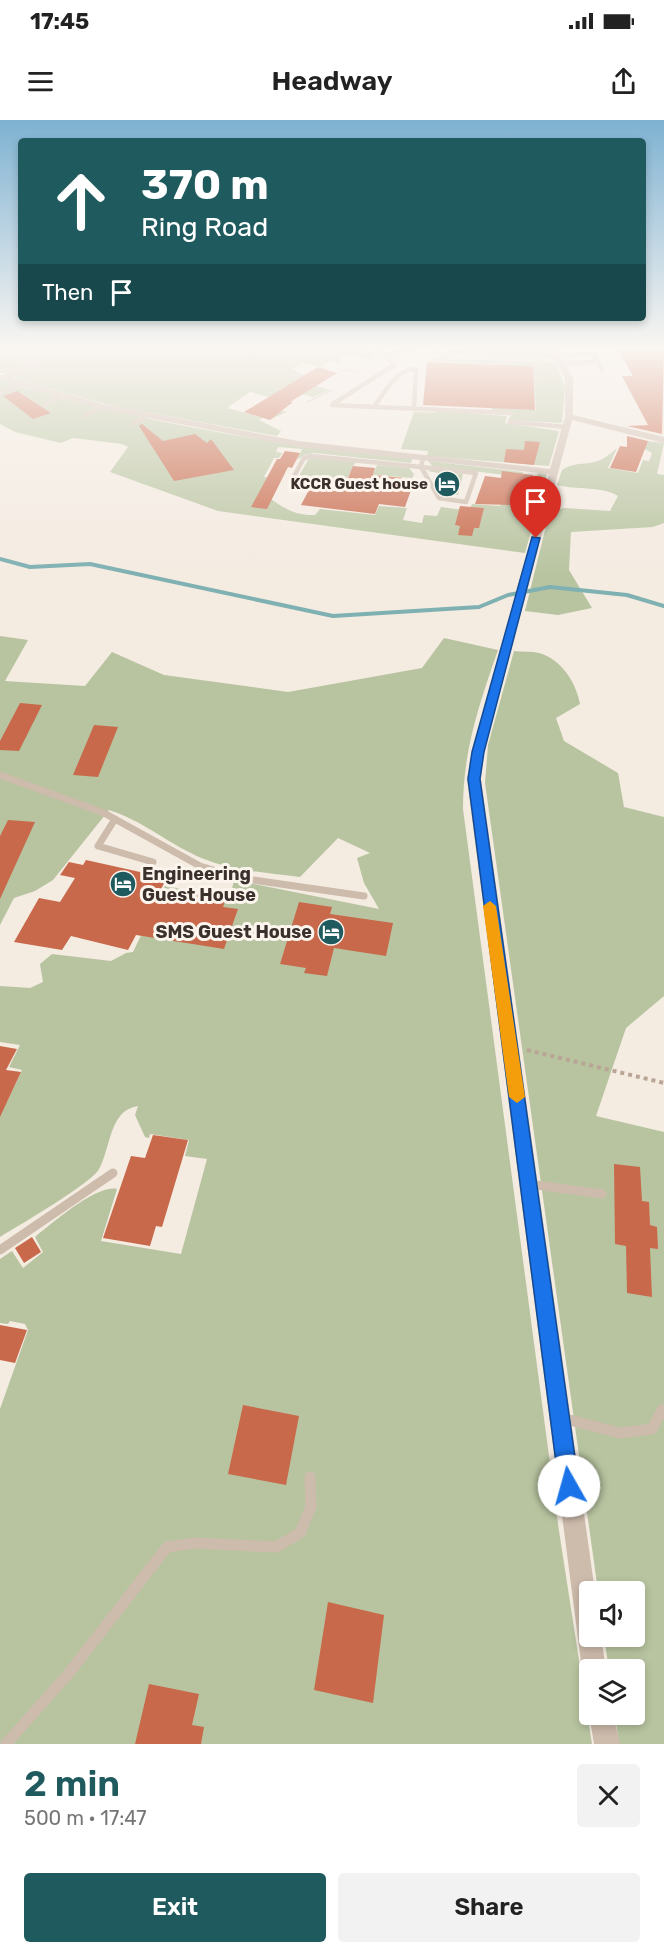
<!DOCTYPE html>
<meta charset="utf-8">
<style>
:root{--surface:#fff;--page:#f2f2f2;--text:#222;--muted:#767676;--accent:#1f5a5e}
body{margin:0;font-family:Rubik,sans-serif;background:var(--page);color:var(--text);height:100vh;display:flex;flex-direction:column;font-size:22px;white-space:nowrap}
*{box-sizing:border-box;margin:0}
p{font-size:20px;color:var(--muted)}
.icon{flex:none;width:33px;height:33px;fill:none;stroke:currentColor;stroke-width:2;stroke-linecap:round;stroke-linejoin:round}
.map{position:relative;height:1624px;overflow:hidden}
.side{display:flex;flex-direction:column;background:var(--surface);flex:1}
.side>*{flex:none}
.hud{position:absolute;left:18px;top:18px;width:628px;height:183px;border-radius:6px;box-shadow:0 3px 9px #0003;background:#1f5a5e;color:#fff;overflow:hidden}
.controls{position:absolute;left:579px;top:1461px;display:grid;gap:12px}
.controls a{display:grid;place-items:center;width:66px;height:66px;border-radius:6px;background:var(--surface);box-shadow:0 3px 9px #0003;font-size:30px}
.pin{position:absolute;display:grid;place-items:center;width:51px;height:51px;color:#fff;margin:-62px -26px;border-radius:50% 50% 50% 0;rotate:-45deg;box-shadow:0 0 6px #0007}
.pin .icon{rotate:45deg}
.me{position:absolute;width:66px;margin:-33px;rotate:353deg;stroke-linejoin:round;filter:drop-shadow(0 0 4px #0008)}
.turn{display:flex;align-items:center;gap:21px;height:126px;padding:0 24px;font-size:27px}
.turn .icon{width:78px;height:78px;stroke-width:2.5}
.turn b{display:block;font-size:42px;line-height:51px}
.then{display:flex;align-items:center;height:57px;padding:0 24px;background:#0003;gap:12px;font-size:22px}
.round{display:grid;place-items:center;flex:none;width:63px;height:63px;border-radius:6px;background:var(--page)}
.summary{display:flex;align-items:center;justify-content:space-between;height:102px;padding:0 24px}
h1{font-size:36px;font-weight:600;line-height:45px;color:var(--accent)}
.cta{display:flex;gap:12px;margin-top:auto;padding:12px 24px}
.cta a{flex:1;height:69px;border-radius:6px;background:var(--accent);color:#fff;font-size:24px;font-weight:600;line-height:69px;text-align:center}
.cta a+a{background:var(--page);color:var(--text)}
.status{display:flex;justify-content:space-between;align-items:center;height:42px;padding:0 30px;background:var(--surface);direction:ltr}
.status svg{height:16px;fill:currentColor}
header{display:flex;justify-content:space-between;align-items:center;height:78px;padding:0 24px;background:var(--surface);font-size:27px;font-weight:600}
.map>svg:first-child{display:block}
.green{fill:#b8c4a0}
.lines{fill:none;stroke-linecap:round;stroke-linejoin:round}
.stream{stroke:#7fb0b2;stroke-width:4}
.building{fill:#c8694b}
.path-far1{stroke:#b9a596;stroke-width:1.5;stroke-dasharray:1.5 1.5;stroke-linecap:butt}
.path{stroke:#b9a596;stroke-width:4;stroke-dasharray:4 4;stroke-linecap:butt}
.service-far3{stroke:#cdbbac;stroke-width:4.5}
.service-far2{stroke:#cdbbac;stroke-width:7}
.service-far1{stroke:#cdbbac;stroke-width:9}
.service{stroke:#cdbbac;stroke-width:11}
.minor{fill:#cdbbac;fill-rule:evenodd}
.route{fill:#1a73e8;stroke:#114b97;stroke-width:1.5}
.slow{fill:#f59e0b}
.labels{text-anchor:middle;stroke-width:6;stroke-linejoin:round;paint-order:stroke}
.far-poi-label{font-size:15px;font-weight:bold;fill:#3b302b;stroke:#fbf5ee;text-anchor:end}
.poi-label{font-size:18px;font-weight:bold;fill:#3b302b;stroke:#fbf5ee;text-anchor:start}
</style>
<div class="status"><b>17:45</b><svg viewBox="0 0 49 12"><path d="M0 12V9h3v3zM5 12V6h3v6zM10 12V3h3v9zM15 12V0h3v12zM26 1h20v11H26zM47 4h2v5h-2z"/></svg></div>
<header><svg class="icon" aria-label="menu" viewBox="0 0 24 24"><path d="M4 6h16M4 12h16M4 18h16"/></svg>Headway<svg class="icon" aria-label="share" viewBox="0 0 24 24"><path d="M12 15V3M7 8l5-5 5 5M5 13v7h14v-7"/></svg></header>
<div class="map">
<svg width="664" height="1624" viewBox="0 0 664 1624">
<rect width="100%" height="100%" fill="#f4ebe1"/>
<path class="green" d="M0 227H49C38 238 16 254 0 253Z
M57 227H366L377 237 370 240 347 234 338 239 342 241 339 244 330 241 321 247 303 243 292 249 307 256 300 261 330 270 313 277 282 269 269 277 250 272 227 288 261 297 275 289 287 292 271 299 264 297 259 300 281 311 277 316 113 286 14 259 15 255 47 238Z
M474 227H543L554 239 442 233Z
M442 236 448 239 555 242 565 266 562 303 508 300 513 292 492 291V288L536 290 533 246 426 241Z
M0 260C134 301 273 325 412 339L411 343 314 333 304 335 297 340 302 329 278 327 276 332 282 333 279 338H274L264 357 270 358 266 375C281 387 295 396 315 395L320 389 375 395 379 386 407 388 403 400 422 403 424 395 437 396 441 387 469 391 472 384 500 386 515 366 525 367 526 361 536 362 538 353 547 354 525 433 218 391 110 352 128 327 122 324 73 318 61 323 15 312 0 304Z
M436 291 507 296 505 303 559 311 549 346 427 336 428 331 401 329 414 292 435 293Z
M646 321 664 323 657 354 664 355V403L653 407 571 412 569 450 592 488 558 495 525 491 550 390 565 388 610 391 618 376C602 366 576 370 557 365L562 350C583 337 592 352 617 328L608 348 638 353 643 340 649 341 652 333 643 328Z
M312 338 356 341 345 363 369 365 377 345 409 348 414 354 412 358 390 356 382 375 294 365 308 340Z
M428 341 523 352 522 361 505 355 432 346Z
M433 350 463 354 458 375 449 374 439 353 427 351Z
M0 516 28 520 5 561 85 566 112 532 164 555 288 572 422 548 444 518 498 530C479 585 463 630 463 689L559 1411 592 1624H0V1289L28 1210 25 1204 10 1201 8 1204 0 1203V1139L12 1131 23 1148 43 1132 35 1117C51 1104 97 1064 117 1069L101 1121 181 1134 207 1039 185 1036 189 1020 150 1014 149 1018 145 1017 135 995 138 986C109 990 111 1028 99 1049 92 1063 18 1106 0 1117V981L7 982 22 950 9 947 20 925 0 922V866L30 868 43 862 40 844 52 834 111 841 126 833 133 832 165 766 230 778 234 760 379 789 364 763 357 738 370 733 338 718 300 757C268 753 235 751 204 739 171 726 144 701 109 690L53 760 35 771 14 778 0 805Z
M514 531C522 532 531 531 539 533 561 539 576 562 580 584L556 598 564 621 618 653 624 687 664 697V876L626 908 596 996 664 1012V1624H619L615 1595 634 1594V1550L609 1549 604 1517 634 1516V1472L598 1471 485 663 488 625Z"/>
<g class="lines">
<path class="stream" d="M0 439 30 447 90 444 333 496 479 487 508 475 550 467 627 475 664 486"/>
</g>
<path class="building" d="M617 227H664L662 314 627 306 648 305 622 256H633Z
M427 242 533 246 535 290 423 285Z
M318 247 337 253 290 282H293L270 300 244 292Z
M17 271 51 293 33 299 3 276Z
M142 304 163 321 195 314 207 323 211 319 234 350 174 361 139 306Z
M627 316 648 321 636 352 610 348 620 326 627 327Z
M525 321 540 322 534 345 504 342 506 329 524 330Z
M285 331 300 333 292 348 288 347 267 389 251 387 277 339H280Z
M353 346 375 348 373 355 415 359 405 387 379 384 375 394 301 385 310 368 342 372Z
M502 351 533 355V361H525L524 366H519L513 385 475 384 485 356 501 358Z
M460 386 484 388 479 408H474L472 416 458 415 460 406 455 405Z
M20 583 42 585 19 631 0 630V621Z
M94 605 118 607 98 657 73 655Z
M8 700 35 702 0 779V716Z
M86 740 167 758 156 778 187 782 190 774 226 779 223 787 238 789 224 829 136 815 128 830 71 816 62 830 14 822 39 778 60 782 75 758 60 755 69 742 83 745Z
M299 782 332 787 330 794 393 803 386 836 334 828 327 856 304 853 306 848 280 844Z
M0 926 17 929 6 950 21 952 0 997Z
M153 1015 188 1020 162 1107 156 1106 150 1126 103 1118 131 1036 145 1038Z
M614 1044 640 1047 642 1081 649 1082 650 1105 657 1107 658 1129 650 1128 652 1177 627 1173 626 1126 615 1124Z
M32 1117 41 1132 24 1143 15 1128Z
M0 1205 27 1210 15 1243 0 1240Z
M243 1285 299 1296 286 1365 228 1354Z
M328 1482 384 1495 373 1583 314 1570Z
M149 1564 199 1574 192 1605 204 1607 201 1624H135Z"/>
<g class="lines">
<path class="path-far1" d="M431 227 449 237 546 240
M518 241 533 245 557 265
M348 250 362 253
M340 251 348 250 356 242
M307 282 333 270"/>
<path class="path" d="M527 930 664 963"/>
<path class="service-far3" d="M387 235 414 227
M556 235 594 234 602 250
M562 243 598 242
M1 272 21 264
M46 284 60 276
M333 284 394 245 377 227
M332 285 510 293
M374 287C384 273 397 248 416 249L414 288
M85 296 102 286
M510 302 566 307
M133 304 149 295
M421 347 476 353 466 382 439 378Z
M293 358 304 338 311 336 421 347 423 338"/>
<path class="service-far2" d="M0 655 104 693 200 746 239 758 364 776
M115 699 98 726 153 742"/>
<path class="service-far1" d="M529 1064 602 1074
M0 1130 113 1053"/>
<path class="service" d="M562 1298 620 1313 652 1309 662 1290
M6 1624 69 1553 167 1427 195 1423 276 1427 300 1413 311 1387 310 1357"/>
<path class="minor" d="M48 227H57L46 240 11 258 103 284 298 321 550 349 565 297V258L547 227H555L573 258V295L664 317V323L572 300 484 632 481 659 595 1472H590V1516H601L606 1550H590V1560L585 1559 582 1550 467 659 472 632 549 354 298 327 102 289 0 260V255H3L40 236Z
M590 1592V1594H613L620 1624H594L589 1594Z"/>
</g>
<linearGradient id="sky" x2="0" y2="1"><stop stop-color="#7eb2d2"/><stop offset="0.5" stop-color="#faf6f2"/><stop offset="1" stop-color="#faf6f2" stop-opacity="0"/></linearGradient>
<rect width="664" height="455" fill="url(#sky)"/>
<path class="route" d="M532 417 540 418 484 632 480 659 579 1366 576 1374 569 1376 562 1374 559 1366 468 659 472 632Z"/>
<path class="slow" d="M490 781 496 786 525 977 517 983 509 977 483 786Z"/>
<defs>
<symbol id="hotel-disc" viewBox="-11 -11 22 22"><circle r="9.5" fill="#1f5a5e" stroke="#fbf5ee"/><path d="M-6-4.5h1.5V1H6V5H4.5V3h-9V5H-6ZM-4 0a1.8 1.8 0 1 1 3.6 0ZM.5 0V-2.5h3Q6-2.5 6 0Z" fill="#fff"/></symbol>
</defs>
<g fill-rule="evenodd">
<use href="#hotel-disc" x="432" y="349" width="30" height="30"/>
<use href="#hotel-disc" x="108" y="749" width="30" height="30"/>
<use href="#hotel-disc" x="316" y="797" width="30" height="30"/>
</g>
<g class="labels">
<g class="far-poi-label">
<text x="428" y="369">KCCR Guest house</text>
</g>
<g class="poi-label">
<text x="142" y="760">Engineering<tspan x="142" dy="21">Guest House</tspan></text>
<text x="312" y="818" text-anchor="end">SMS Guest House</text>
</g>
</g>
</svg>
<div class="controls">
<a><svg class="icon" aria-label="sound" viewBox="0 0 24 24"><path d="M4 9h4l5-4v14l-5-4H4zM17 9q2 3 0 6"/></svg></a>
<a><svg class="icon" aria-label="layers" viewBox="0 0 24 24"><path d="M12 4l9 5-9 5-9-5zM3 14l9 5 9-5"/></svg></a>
</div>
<div class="pin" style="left:536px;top:418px;background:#d93025"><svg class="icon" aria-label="arrive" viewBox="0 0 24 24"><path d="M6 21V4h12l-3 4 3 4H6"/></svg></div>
<svg class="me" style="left:569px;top:1366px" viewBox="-20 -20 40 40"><circle r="19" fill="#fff"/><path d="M0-13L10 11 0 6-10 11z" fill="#1a73e8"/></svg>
<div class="hud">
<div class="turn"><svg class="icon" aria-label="ahead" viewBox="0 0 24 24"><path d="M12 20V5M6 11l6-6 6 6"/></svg><div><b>370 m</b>Ring Road</div></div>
<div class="then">Then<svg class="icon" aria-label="arrive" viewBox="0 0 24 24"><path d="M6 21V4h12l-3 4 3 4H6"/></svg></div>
</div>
</div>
<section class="side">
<div class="summary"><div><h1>2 min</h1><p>500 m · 17:47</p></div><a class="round"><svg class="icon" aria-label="close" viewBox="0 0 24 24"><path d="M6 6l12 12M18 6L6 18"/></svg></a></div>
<div class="cta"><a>Exit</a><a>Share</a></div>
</section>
